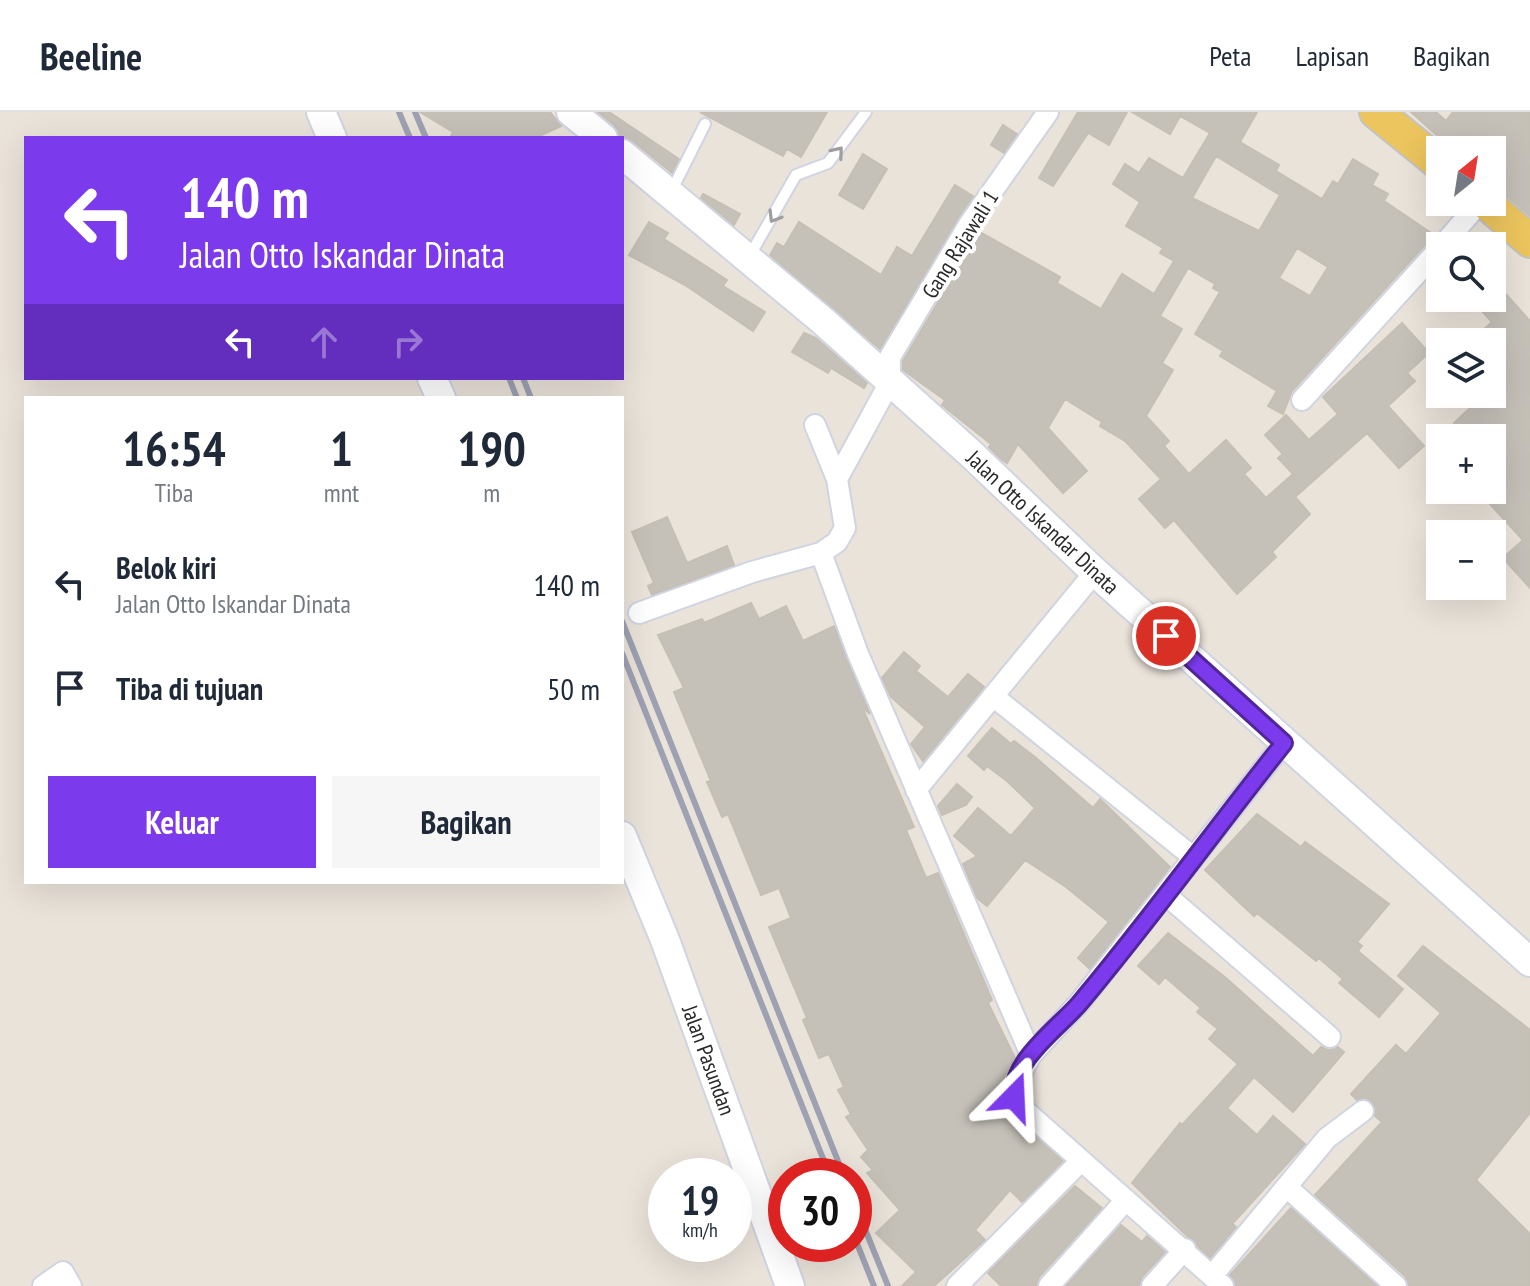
<!DOCTYPE html>
<html lang="id">
<meta charset="utf-8">
<style>
:root{--surface:#fff;--page:#f6f6f7;--text:#1f2937;--muted:#747a83;--line:#e0e1e3;--accent:#7c3aed}
body{margin:0;font-family:"PT Sans Narrow",sans-serif;background:var(--page);color:var(--text);height:100vh;display:flex;flex-direction:column;font-size:30px;white-space:nowrap}
*{box-sizing:border-box;margin:0}
p{font-size:26px;color:var(--muted)}
.icon{flex:none;width:44px;height:44px;fill:none;stroke:currentColor;stroke-width:2;stroke-linecap:round;stroke-linejoin:round}
.map{position:relative;flex:1;overflow:hidden}
.details{position:absolute;left:24px;top:284px;width:600px;height:488px;display:flex;flex-direction:column;background:var(--surface);border-radius:0px;box-shadow:0 8px 32px #0002}
.details>*{flex:none}
.top-card{position:absolute;left:24px;top:24px;width:600px;height:244px;border-radius:0px;box-shadow:0 8px 32px #0002;background:#7c3aed;color:#fff;overflow:hidden}
.needle{width:52px;rotate:30deg}
.fabs{position:absolute;left:1426px;top:24px;display:grid;gap:16px}
.fabs a{display:grid;place-items:center;width:80px;height:80px;border-radius:0px;background:var(--surface);box-shadow:0 8px 32px #0002;font-size:40px}
.speed{position:absolute;left:648px;top:1046px;display:flex;gap:16px;font-size:40px;font-weight:700;text-align:center}
.speed>*{display:grid;place-content:center;width:104px;height:104px;border-radius:50%;background:var(--surface);box-shadow:0 8px 32px #0002;line-height:1}
.speed small{font-size:20px;font-weight:400}
.speed .limit{border:12px solid #d22;background:#fff;color:#111}
.pin{position:absolute;display:grid;place-items:center;width:68px;height:68px;color:#fff;margin:-34px;border:4px solid #fff;border-radius:50%;box-shadow:0 2px 8px #0007}
.me{position:absolute;width:88px;margin:-44px;rotate:21deg;stroke-linejoin:round;filter:drop-shadow(0 0 6px #0008)}
.turn{display:flex;align-items:center;gap:28px;height:168px;padding:0 24px;font-size:36px}
.turn .icon{width:104px;height:104px;stroke-width:2.5}
.turn b{display:block;font-size:56px;line-height:68px}
.lanes{display:flex;align-items:center;height:76px;padding:0 24px;background:#0003;justify-content:center;gap:40px;direction:ltr}
.lanes .off{opacity:.35}
.eta{display:flex;justify-content:space-evenly;align-items:center;height:136px;text-align:center}
.eta b{font-size:48px;font-weight:700;line-height:56px}
.button{display:flex;gap:16px;margin-top:auto;padding:16px 24px}
.button a{flex:1;height:92px;border-radius:0px;background:var(--accent);color:#fff;font-size:32px;font-weight:700;line-height:92px;text-align:center}
.button a+a{background:var(--page);color:var(--text)}
ul{padding:0;list-style:none}
li{display:flex;align-items:center;gap:24px;height:104px;padding:0 24px}
li div{flex:1}
li b{display:block;font-size:30px}
li em{font-style:normal}
header{display:flex;align-items:center;gap:48px;box-sizing:border-box;height:112px;padding:0 40px;background:var(--surface);border-bottom:2px solid var(--line)}
header strong{font-size:38px}
nav{display:flex;gap:44px;margin-inline-start:auto;font-size:28px}
.map>svg:first-child{display:block}
.building{fill:#c5c1b9;stroke:#c5bfb4;stroke-width:2;fill-rule:evenodd}
.lines{fill:none;stroke-linecap:round;stroke-linejoin:round}
.lane-casing{stroke:#d0d4e1;stroke-width:14}
.street-casing{stroke:#d0d4e1;stroke-width:24}
.secondary-casing{stroke:#d0d4e1;stroke-width:32}
.primary-casing{stroke:#c3c3c3;stroke-width:36}
.lane{stroke:#fff;stroke-width:10}
.street{stroke:#fff;stroke-width:20}
.secondary{stroke:#fff;stroke-width:28}
.primary{stroke:#ecc55e;stroke-width:32}
.rail{stroke:#9da1b2;stroke-width:6}
.oneway{stroke:#9e9e9e}
.route-casing{stroke:#51269a;stroke-width:20}
.route{stroke:#7c3aed;stroke-width:14}
.labels{text-anchor:middle;stroke-width:8;stroke-linejoin:round;paint-order:stroke}
.street-label{font-size:22px;fill:#282828;stroke:#fff}
</style>
<header>
<strong>Beeline</strong>
<nav><a>Peta</a><a>Lapisan</a><a>Bagikan</a></nav>
</header>
<div class="map">
<svg width="1530" height="1174" viewBox="0 0 1530 1174">
<rect width="100%" height="100%" fill="#eae3da"/>
<path class="building" d="M420 0H550L561 14 535 26H450L453 20Z
M598 0H609L679 47 672 61 633 29 620 26 614 13Z
M700 0H827L801 45 787 37 783 44Z
M1078 0H1127L1109 33 1088 21 1053 74 1039 66Z
M1132 0H1257L1240 30 1279 53 1276 59 1322 87 1333 69 1338 72 1353 47 1378 62 1372 73 1388 82 1384 89 1434 123 1292 279 1283 302 1268 294 1277 279 1220 244 1223 239 1195 222 1220 180 1213 176 1215 172 1188 156 1160 204 1182 217 1162 251 1173 258 1146 304 1169 329 1164 334 1189 362 1226 328 1251 356 1244 362 1266 386 1293 362 1278 346 1283 342 1265 323 1286 303 1309 328 1338 302 1323 285 1402 211 1429 241 1407 261 1415 269 1388 294 1424 334 1399 356 1367 321 1295 385 1310 402 1272 440 1276 445 1237 482 1174 408 1165 416 1139 387 1161 367 1125 329 1100 314 1102 310 1065 287 1048 316 1087 359 1063 381 1018 332 1007 351 1002 348 989 335 991 332 942 293 945 288 903 258V249L980 120 1060 165 1057 171 1101 197 1122 162 1154 182 1174 149 1160 141 1163 136 1126 114 1140 90 1113 72 1125 52 1139 61 1149 46 1183 66 1210 21 1180 4 1170 22ZM1216 44 1280 83 1259 119 1192 86ZM1297 136 1328 155 1310 184 1279 166Z
M1411 0H1436L1446 9 1453 0H1530V104L1492 71V38H1453Z
M1003 13 1017 22 1004 41 991 33Z
M863 42 887 57 863 97 839 83Z
M955 73 973 84 880 237 770 143 777 131 784 135 799 110 881 163 897 135 912 144Z
M703 82 740 102 734 113 701 86Z
M649 110 668 121 664 127 727 168 723 174 765 200 753 219 685 173 629 143Z
M1504 180 1530 209V476L1503 446 1523 428 1477 378H1492V326H1467L1454 311 1485 282H1492V230H1470L1492 210 1482 199Z
M804 221 816 226 867 271 864 276 831 256 828 261 792 240Z
M667 405 687 451 727 434 734 453 652 483 648 474 654 471 632 420Z
M751 491 759 507 786 494 803 529 834 514 870 602 862 595 914 715 906 718 926 766 938 761 992 888 988 891 1015 946 1001 971 1003 992 1012 1004 1063 1049 1022 1090 1010 1078 975 1118 985 1128 934 1174H902L916 1160 876 1121 900 1098 867 1061 873 1058 861 1045 868 1038 846 1005 851 1002 838 978 844 975 829 942 819 946 803 908 807 906 769 815 791 806 779 776 761 783 728 702 722 705 707 670 711 669 674 580 684 576 658 523 702 507 704 511Z
M904 540 920 554 916 559 948 585 968 562 984 575 923 649 911 632 925 615 891 585 882 566Z
M992 616 1011 632 1014 629 1035 645 1093 696 1100 687 1170 755 1090 857 1078 846 1109 810 1066 775 1025 748 987 794 977 786 963 752 977 744 954 724 978 696 1011 724 1035 696 1007 669 987 654 984 658 968 644Z
M957 672 972 685 966 693 942 703 938 694Z
M1257 702 1301 735 1305 730 1389 792 1357 830 1362 834 1358 839 1403 877 1379 905 1339 871 1343 867 1319 846 1316 849 1257 801 1254 804 1205 758Z
M1168 821 1226 866 1313 944 1321 935 1328 938 1338 935 1344 940 1293 1000 1254 965 1227 996 1257 1023 1273 1004 1305 1032 1232 1112 1236 1115 1210 1146 1132 1071 1180 1011 1182 1013 1238 952 1209 927 1218 917 1197 900 1201 896 1165 865 1159 872 1138 854Z
M1423 834 1530 918V1001L1476 1068 1530 1122V1174H1409L1405 1164 1315 1083 1382 1010 1375 1004 1373 991 1357 988 1351 982 1396 933 1406 942 1441 901 1398 864Z
M1075 1074 1102 1096 1039 1165 1036 1174H1001L988 1161Z
M1291 1096 1377 1174H1236L1230 1163Z
M1121 1113 1142 1130 1147 1124 1165 1140 1142 1165 1139 1174H1066Z"/>
<g class="lines">
<defs>
<path id="lane" d="M672 78 705 12
M749 145 796 63 828 51 866 0"/>
<path id="street" d="M1442 134 1480 90
M1302 288 1440 136
M815 313 837 367
M821 441 858 542 1031 943
M639 501 752 460 821 441 837 430 845 416 837 367 890 270V245L970 111 1048 0
M993 584 1193 745
M916 678 1095 460
M1165 782 1330 925
M1288 1076 1396 1174
M1212 1164 1327 1026 1363 999
M43 1174 63 1160 71 1174
M957 1174 1081 1049
M1049 1174 1126 1088
M1152 1174 1185 1137
M1223 1174 1021 995 1014 985 1013 976 1031 943 1079 891 1284 631"/>
<path id="secondary" d="M321 0 332 26
M571 0 603 26
M622 42 823 209 970 341 1095 460 1530 850
M432 266 441 286
M622 724 665 828 790 1174"/>
<path id="primary" d="M1376 0 1440 52
M1485 90 1530 129"/>
</defs>
<use href="#lane" class="lane-casing"/>
<use href="#street" class="street-casing"/>
<use href="#secondary" class="secondary-casing"/>
<use href="#primary" class="primary-casing"/>
<use href="#lane" class="lane"/>
<use href="#street" class="street"/>
<use href="#secondary" class="secondary"/>
<use href="#primary" class="primary"/>
<path class="rail" d="M399 0 410 26
M415 0 426 26
M509 266 517 286
M523 266 531 286
M622 509 844 1064
M622 541 830 1064
M854 1090 888 1174
M854 1124 874 1174"/>
</g>
<defs><path id="oneway-chevron" d="M-2-3.5L2.5 0L-2 3.5" fill="none" stroke-width="1.6" stroke-linecap="round" stroke-linejoin="round" transform="scale(2)"/></defs>
<g class="oneway">
<use href="#oneway-chevron" transform="translate(838 40) rotate(-50)"/>
<use href="#oneway-chevron" transform="translate(774 105) rotate(121)"/>
</g>
<g class="lines">
<defs>
<path id="route" d="M1014 985C1010 950 1058 916 1079 892 1150 808 1215 717 1284 631L1166 524"/>
</defs>
<use href="#route" class="route-casing"/>
<use href="#route" class="route"/>
</g>
<g class="labels">
<g class="street-label">
<text transform="translate(960 132) rotate(-58)" y="8">Gang Rajawali 1</text>
<text transform="translate(1043 410) rotate(43)" y="8">Jalan Otto Iskandar Dinata</text>
<text transform="translate(709 948) rotate(70)" y="8">Jalan Pasundan</text>
</g>
</g>
</svg>
<div class="fabs">
<a><svg class="needle" viewBox="-14 -14 28 28"><path d="M0-13l5 13h-10z" fill="#e53935"/><path d="M0 13l5-13h-10z" fill="#747a83"/></svg></a>
<a><svg class="icon" aria-label="search" viewBox="0 0 24 24"><circle cx="10" cy="10" r="6"/><path d="M15 15l6 6"/></svg></a>
<a><svg class="icon" aria-label="layers" viewBox="0 0 24 24"><path d="M12 4l9 5-9 5-9-5zM3 14l9 5 9-5"/></svg></a>
<a>+</a>
<a>−</a>
</div>
<div class="speed"><div>19<small>km/h</small></div><div class="limit">30</div></div>
<div class="pin" style="left:1166px;top:524px;background:#d93025"><svg class="icon" aria-label="arrive" viewBox="0 0 24 24"><path d="M6 21V4h12l-3 4 3 4H6"/></svg></div>
<svg class="me" style="left:1014px;top:985px" viewBox="-20 -20 40 40"><path d="M0-17L14 15 0 8-14 15z" fill="#7c3aed" stroke="#fff" stroke-width="4"/></svg>
<div class="top-card">
<div class="turn"><svg class="icon" aria-label="left" viewBox="0 0 24 24"><path d="M17 20v-9H6M10 6l-5 5 5 5"/></svg><div><b>140 m</b>Jalan Otto Iskandar Dinata</div></div>
<div class="lanes"><svg class="icon" aria-label="left" viewBox="0 0 24 24"><path d="M17 20v-9H6M10 6l-5 5 5 5"/></svg><svg class="icon off" aria-label="ahead" viewBox="0 0 24 24"><path d="M12 20V5M6 11l6-6 6 6"/></svg><svg class="icon off" aria-label="right" viewBox="0 0 24 24"><path d="M7 20v-9h11M14 6l5 5-5 5"/></svg></div>
</div>
<section class="details">
<div class="eta">
<div><b>16:54</b><p>Tiba</p></div>
<div><b>1</b><p>mnt</p></div>
<div><b>190</b><p>m</p></div>
</div>
<ul>
<li><svg class="icon" aria-label="left" viewBox="0 0 24 24"><path d="M17 20v-9H6M10 6l-5 5 5 5"/></svg><div><b>Belok kiri</b><p>Jalan Otto Iskandar Dinata</p></div><em>140 m</em></li>
<li><svg class="icon" aria-label="arrive" viewBox="0 0 24 24"><path d="M6 21V4h12l-3 4 3 4H6"/></svg><div><b>Tiba di tujuan</b></div><em>50 m</em></li>
</ul>
<div class="button"><a>Keluar</a><a>Bagikan</a></div>
</section>
</div>
